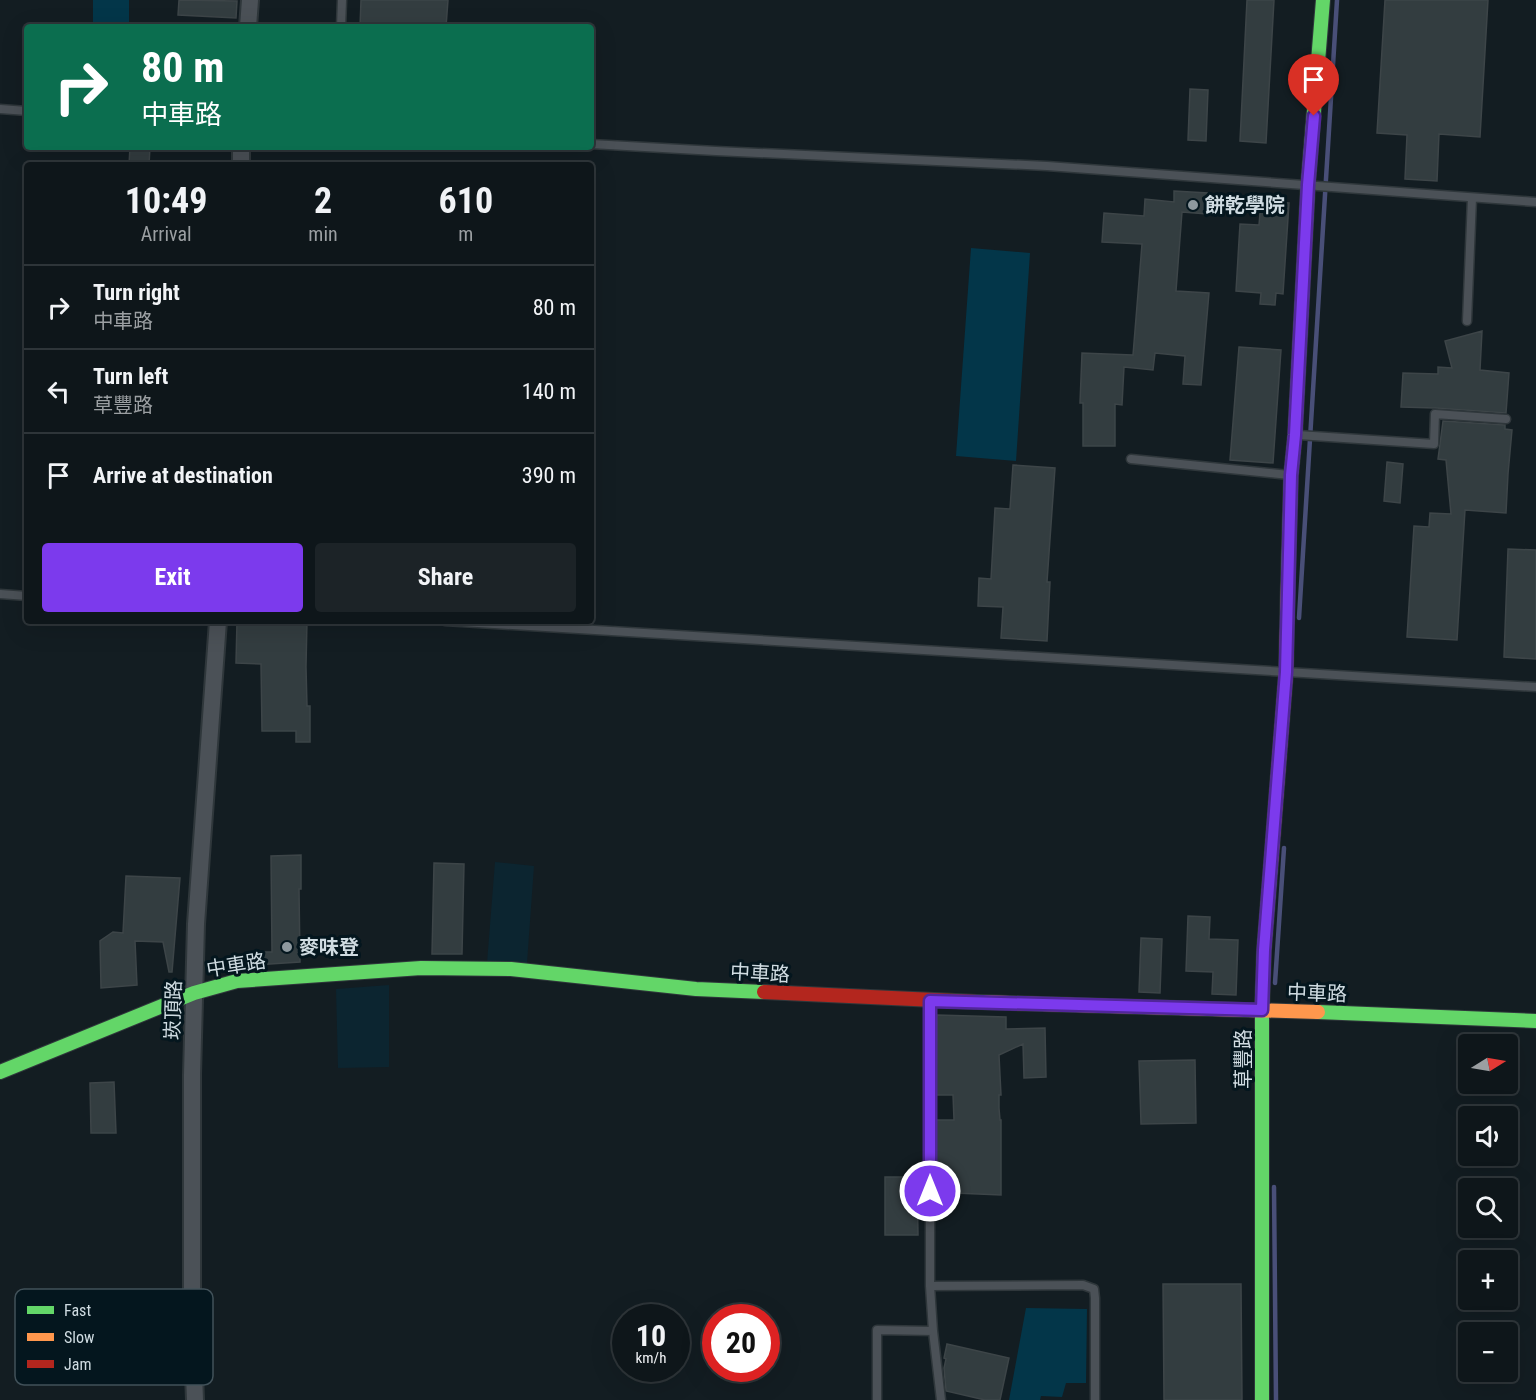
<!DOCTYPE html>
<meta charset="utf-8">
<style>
:root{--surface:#0e161a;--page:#1c2327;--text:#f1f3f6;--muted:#9b9fa2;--line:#2e3539;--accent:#7c3aed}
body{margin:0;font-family:"Roboto Condensed","Noto Sans TC",sans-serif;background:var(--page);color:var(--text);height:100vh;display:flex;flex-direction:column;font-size:22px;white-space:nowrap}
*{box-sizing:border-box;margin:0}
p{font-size:20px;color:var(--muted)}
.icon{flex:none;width:33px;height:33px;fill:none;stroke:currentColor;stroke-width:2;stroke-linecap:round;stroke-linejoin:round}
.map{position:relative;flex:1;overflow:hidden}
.details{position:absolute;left:24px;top:162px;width:570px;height:462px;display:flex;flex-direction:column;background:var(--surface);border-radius:6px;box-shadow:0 6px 24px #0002,0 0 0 2px var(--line)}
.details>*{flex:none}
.banner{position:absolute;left:24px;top:24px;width:570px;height:126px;border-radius:6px;box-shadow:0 6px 24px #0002,0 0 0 2px var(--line);background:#0b6e4f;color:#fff;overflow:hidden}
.needle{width:39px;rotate:79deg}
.fabs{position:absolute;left:1458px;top:1034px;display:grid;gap:12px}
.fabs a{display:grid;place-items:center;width:60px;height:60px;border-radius:6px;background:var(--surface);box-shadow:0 6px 24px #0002,0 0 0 2px var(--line);font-size:30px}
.speed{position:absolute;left:612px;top:1304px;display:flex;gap:12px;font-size:30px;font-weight:700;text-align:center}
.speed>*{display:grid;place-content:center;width:78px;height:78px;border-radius:50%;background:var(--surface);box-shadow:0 6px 24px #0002,0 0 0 2px var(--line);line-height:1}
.speed small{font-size:15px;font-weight:400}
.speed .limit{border:9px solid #d22;background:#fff;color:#111}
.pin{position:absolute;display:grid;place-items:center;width:51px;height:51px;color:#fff;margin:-62px -26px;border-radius:50% 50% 50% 0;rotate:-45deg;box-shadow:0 0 6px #0007}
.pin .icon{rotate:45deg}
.me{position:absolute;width:66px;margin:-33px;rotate:0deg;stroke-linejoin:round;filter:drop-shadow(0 0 4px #0008)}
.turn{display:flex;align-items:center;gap:21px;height:126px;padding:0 18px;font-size:27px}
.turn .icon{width:78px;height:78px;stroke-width:2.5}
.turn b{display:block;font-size:42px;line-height:51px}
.eta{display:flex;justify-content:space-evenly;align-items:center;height:102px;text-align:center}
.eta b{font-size:36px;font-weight:700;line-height:42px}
.cta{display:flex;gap:12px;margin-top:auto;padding:12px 18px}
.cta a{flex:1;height:69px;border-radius:6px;background:var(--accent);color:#fff;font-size:24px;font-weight:700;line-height:69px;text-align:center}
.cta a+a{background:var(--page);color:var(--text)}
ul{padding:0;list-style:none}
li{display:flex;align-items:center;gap:18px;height:84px;padding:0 18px;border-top:2px solid var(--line)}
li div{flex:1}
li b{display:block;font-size:22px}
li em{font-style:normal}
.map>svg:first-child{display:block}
.built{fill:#0c2530}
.green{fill:#033649}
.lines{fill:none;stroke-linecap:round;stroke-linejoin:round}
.stream{stroke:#494f78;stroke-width:4.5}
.building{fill:#333d40;stroke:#3d4548;stroke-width:1.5}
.lane-casing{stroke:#2f373b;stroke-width:11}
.street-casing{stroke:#2f373b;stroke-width:20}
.fast-casing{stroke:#2f373b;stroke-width:16}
.slow-casing{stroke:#2f373b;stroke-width:16}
.jam-casing{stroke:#2f373b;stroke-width:16}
.lane{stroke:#4b5157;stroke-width:8}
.street{stroke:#4b5157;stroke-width:16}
.fast{stroke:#63d668;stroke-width:14}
.slow{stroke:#ff974d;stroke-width:14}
.jam{stroke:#b3261e;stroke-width:14}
.route-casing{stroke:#51269a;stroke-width:15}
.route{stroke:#7c3aed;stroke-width:10}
.poi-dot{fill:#8e999f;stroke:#04161e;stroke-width:2}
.labels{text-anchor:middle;stroke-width:6;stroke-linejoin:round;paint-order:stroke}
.poi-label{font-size:20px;font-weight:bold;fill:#d0dce2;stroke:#04161e;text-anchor:start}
.street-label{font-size:20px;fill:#d0dce2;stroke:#04161e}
.key{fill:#04161e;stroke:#415159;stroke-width:1.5}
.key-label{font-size:16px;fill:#d0dce2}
</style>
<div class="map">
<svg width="1536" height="1400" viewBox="0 0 1536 1400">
<rect width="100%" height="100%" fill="#131d22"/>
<path class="built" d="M495 862 534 866 527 963H487Z
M389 985V1067L338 1068 336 989Z"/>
<path class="green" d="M93 0H129V27H93Z
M971 248 1030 253 1016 461 956 456Z
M1026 1308 1087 1309 1086 1383H1066L1062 1397 1041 1396 1040 1400H1009Z"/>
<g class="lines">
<path class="stream" d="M1299 618 1337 0
M1275 983 1284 848
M1274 1187 1276 1400"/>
</g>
<path class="building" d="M179 0 237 1 236 18 178 15Z
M361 0H448L446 27H360Z
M1247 0H1274L1266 143 1240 141Z
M1385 0H1488L1480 137 1439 134 1437 181 1405 179 1407 135 1377 133Z
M1190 89 1208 90 1206 141 1188 140Z
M130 147H150L149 165H129Z
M1174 191 1208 193 1207 214 1182 212 1176 291 1209 293 1201 385 1183 384 1185 356 1155 353 1153 370 1124 367 1122 405 1115 404V446H1083V403H1080L1082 353 1133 355 1142 244 1102 242 1104 213 1144 216 1145 199 1174 202Z
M1261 201 1289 203 1283 294 1276 293 1275 305 1260 304 1261 293 1236 291 1240 224 1259 225Z
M1482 331 1480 370 1509 373 1506 413 1435 408 1401 407 1403 373 1438 374V367L1452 368 1445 341Z
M1239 347 1281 350 1273 463 1230 460Z
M1443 421 1505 425V429L1512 430 1508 474 1506 513 1465 510 1457 640 1407 637 1414 526 1429 527 1430 513 1451 514 1446 460 1438 459Z
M1387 462 1403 464 1400 503 1384 501Z
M1013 465 1055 468 1047 582H1050L1047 641 1001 638 1003 607 978 606 979 578 991 579 995 508 1010 509Z
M1508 549 1536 550V659L1504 657Z
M237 621H307L306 667 307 706H310V742H296V731H262L261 664 236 663Z
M301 855V889H299L300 962 255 965V952H272L271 856Z
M434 863 464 864 462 954H432Z
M126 876 180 878 172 972H169L163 942 135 941 137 985 101 988 100 941 113 932 123 933Z
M1188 916 1210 917 1209 939 1238 940 1236 995 1212 994 1213 972 1186 971Z
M1141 938 1162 939 1160 993 1139 992Z
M937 1015 1006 1017V1029L1045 1028 1046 1077 1024 1078 1023 1044 999 1055 1001 1095H999V1108L1000 1120H1001V1195L955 1193 956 1179H936V1120H954L953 1095H936Z
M1195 1060 1196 1123 1141 1124 1139 1061Z
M114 1082 116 1133H91L90 1083Z
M885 1177H917L918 1235H885Z
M1163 1284H1241L1242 1400H1164Z
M947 1344 1009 1358 1000 1400H985L946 1391 944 1368 946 1359 944 1358Z"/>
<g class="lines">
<defs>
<path id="lane" d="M341 27 342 0
M0 109 27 111
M591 144 716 151 1047 166 1536 202
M1467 321 1472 198
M1298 435 1434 444 1435 414 1506 419
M1131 459 1289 475
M0 594 27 596
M445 621 1536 687
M930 1286 1083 1285 1094 1289 1095 1298V1400
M933 1331 941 1400
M877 1400V1330L933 1331 930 1286V1004"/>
<path id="street" d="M248 27 250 0
M241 165V147
M195 1400 192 1322V1075L196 924 218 621"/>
<path id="fast" d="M1288 581 1291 475 1295 435 1308 185 1323 0
M1318 1012 1536 1021
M0 1072 194 993 237 981 421 968 511 969 696 989 764 992
M1262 1400V1010L1264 950 1271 863"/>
<path id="slow" d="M1271 863 1286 672 1288 581
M977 1002 1318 1012"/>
<path id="jam" d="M764 992 977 1002"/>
</defs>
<use href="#lane" class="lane-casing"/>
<use href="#street" class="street-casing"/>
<use href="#fast" class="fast-casing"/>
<use href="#slow" class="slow-casing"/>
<use href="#jam" class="jam-casing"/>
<use href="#lane" class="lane"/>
<use href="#street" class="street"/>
<use href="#fast" class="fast"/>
<use href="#slow" class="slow"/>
<use href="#jam" class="jam"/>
</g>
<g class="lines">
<defs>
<path id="route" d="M930 1191V1001L1262 1010 1264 950 1286 672 1291 475 1295 435 1308 185 1314 116"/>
</defs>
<use href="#route" class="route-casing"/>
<use href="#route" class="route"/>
</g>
<g class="poi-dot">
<circle cx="1193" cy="205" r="6"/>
<circle cx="287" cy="947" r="6"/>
</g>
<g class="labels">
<g class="poi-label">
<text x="1205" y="212">餅乾學院</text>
<text x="299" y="954">麥味登</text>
</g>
<g class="street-label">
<text transform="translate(236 965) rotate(-9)" y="7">中車路</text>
<text transform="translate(760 973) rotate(3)" y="7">中車路</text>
<text transform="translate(1317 993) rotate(2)" y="7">中車路</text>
<text transform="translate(173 1010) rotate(-88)" y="7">崁頂路</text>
<text transform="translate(1243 1059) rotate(-90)" y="7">草豐路</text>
</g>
</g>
<rect x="15" y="1289" width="198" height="96" rx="9" class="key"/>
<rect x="27" y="1306" width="27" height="8" fill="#63d668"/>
<rect x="27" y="1333" width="27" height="8" fill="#ff974d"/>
<rect x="27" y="1360" width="27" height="8" fill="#b3261e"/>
<g class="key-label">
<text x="64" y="1316">Fast</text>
<text x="64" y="1343">Slow</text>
<text x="64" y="1370">Jam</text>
</g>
</svg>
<div class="fabs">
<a><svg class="needle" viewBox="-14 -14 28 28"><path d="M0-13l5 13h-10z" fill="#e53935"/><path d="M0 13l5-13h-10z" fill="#9b9fa2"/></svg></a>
<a><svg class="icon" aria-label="sound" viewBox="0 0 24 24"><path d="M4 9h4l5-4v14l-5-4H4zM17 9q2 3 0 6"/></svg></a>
<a><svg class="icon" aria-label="search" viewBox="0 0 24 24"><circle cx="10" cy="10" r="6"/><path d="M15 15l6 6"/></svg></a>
<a>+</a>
<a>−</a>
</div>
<div class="speed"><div>10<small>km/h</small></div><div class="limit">20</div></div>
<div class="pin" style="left:1314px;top:116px;background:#d93025"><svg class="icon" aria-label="arrive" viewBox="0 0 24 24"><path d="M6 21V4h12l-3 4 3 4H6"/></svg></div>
<svg class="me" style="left:930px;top:1191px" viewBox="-20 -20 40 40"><circle r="17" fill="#7c3aed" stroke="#fff" stroke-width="3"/><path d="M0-11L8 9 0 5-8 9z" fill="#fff"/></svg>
<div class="banner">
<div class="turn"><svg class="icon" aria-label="right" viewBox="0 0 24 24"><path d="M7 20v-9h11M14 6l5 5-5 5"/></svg><div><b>80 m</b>中車路</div></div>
</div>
<section class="details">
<div class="eta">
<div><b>10:49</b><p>Arrival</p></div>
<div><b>2</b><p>min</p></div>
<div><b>610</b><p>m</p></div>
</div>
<ul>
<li><svg class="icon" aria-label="right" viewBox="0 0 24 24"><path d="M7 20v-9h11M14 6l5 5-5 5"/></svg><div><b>Turn right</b><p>中車路</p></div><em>80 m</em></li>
<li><svg class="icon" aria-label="left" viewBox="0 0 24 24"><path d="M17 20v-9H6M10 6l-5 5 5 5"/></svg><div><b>Turn left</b><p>草豐路</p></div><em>140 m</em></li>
<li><svg class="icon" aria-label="arrive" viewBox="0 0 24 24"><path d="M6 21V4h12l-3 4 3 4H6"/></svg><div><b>Arrive at destination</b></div><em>390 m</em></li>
</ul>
<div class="cta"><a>Exit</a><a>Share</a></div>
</section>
</div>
